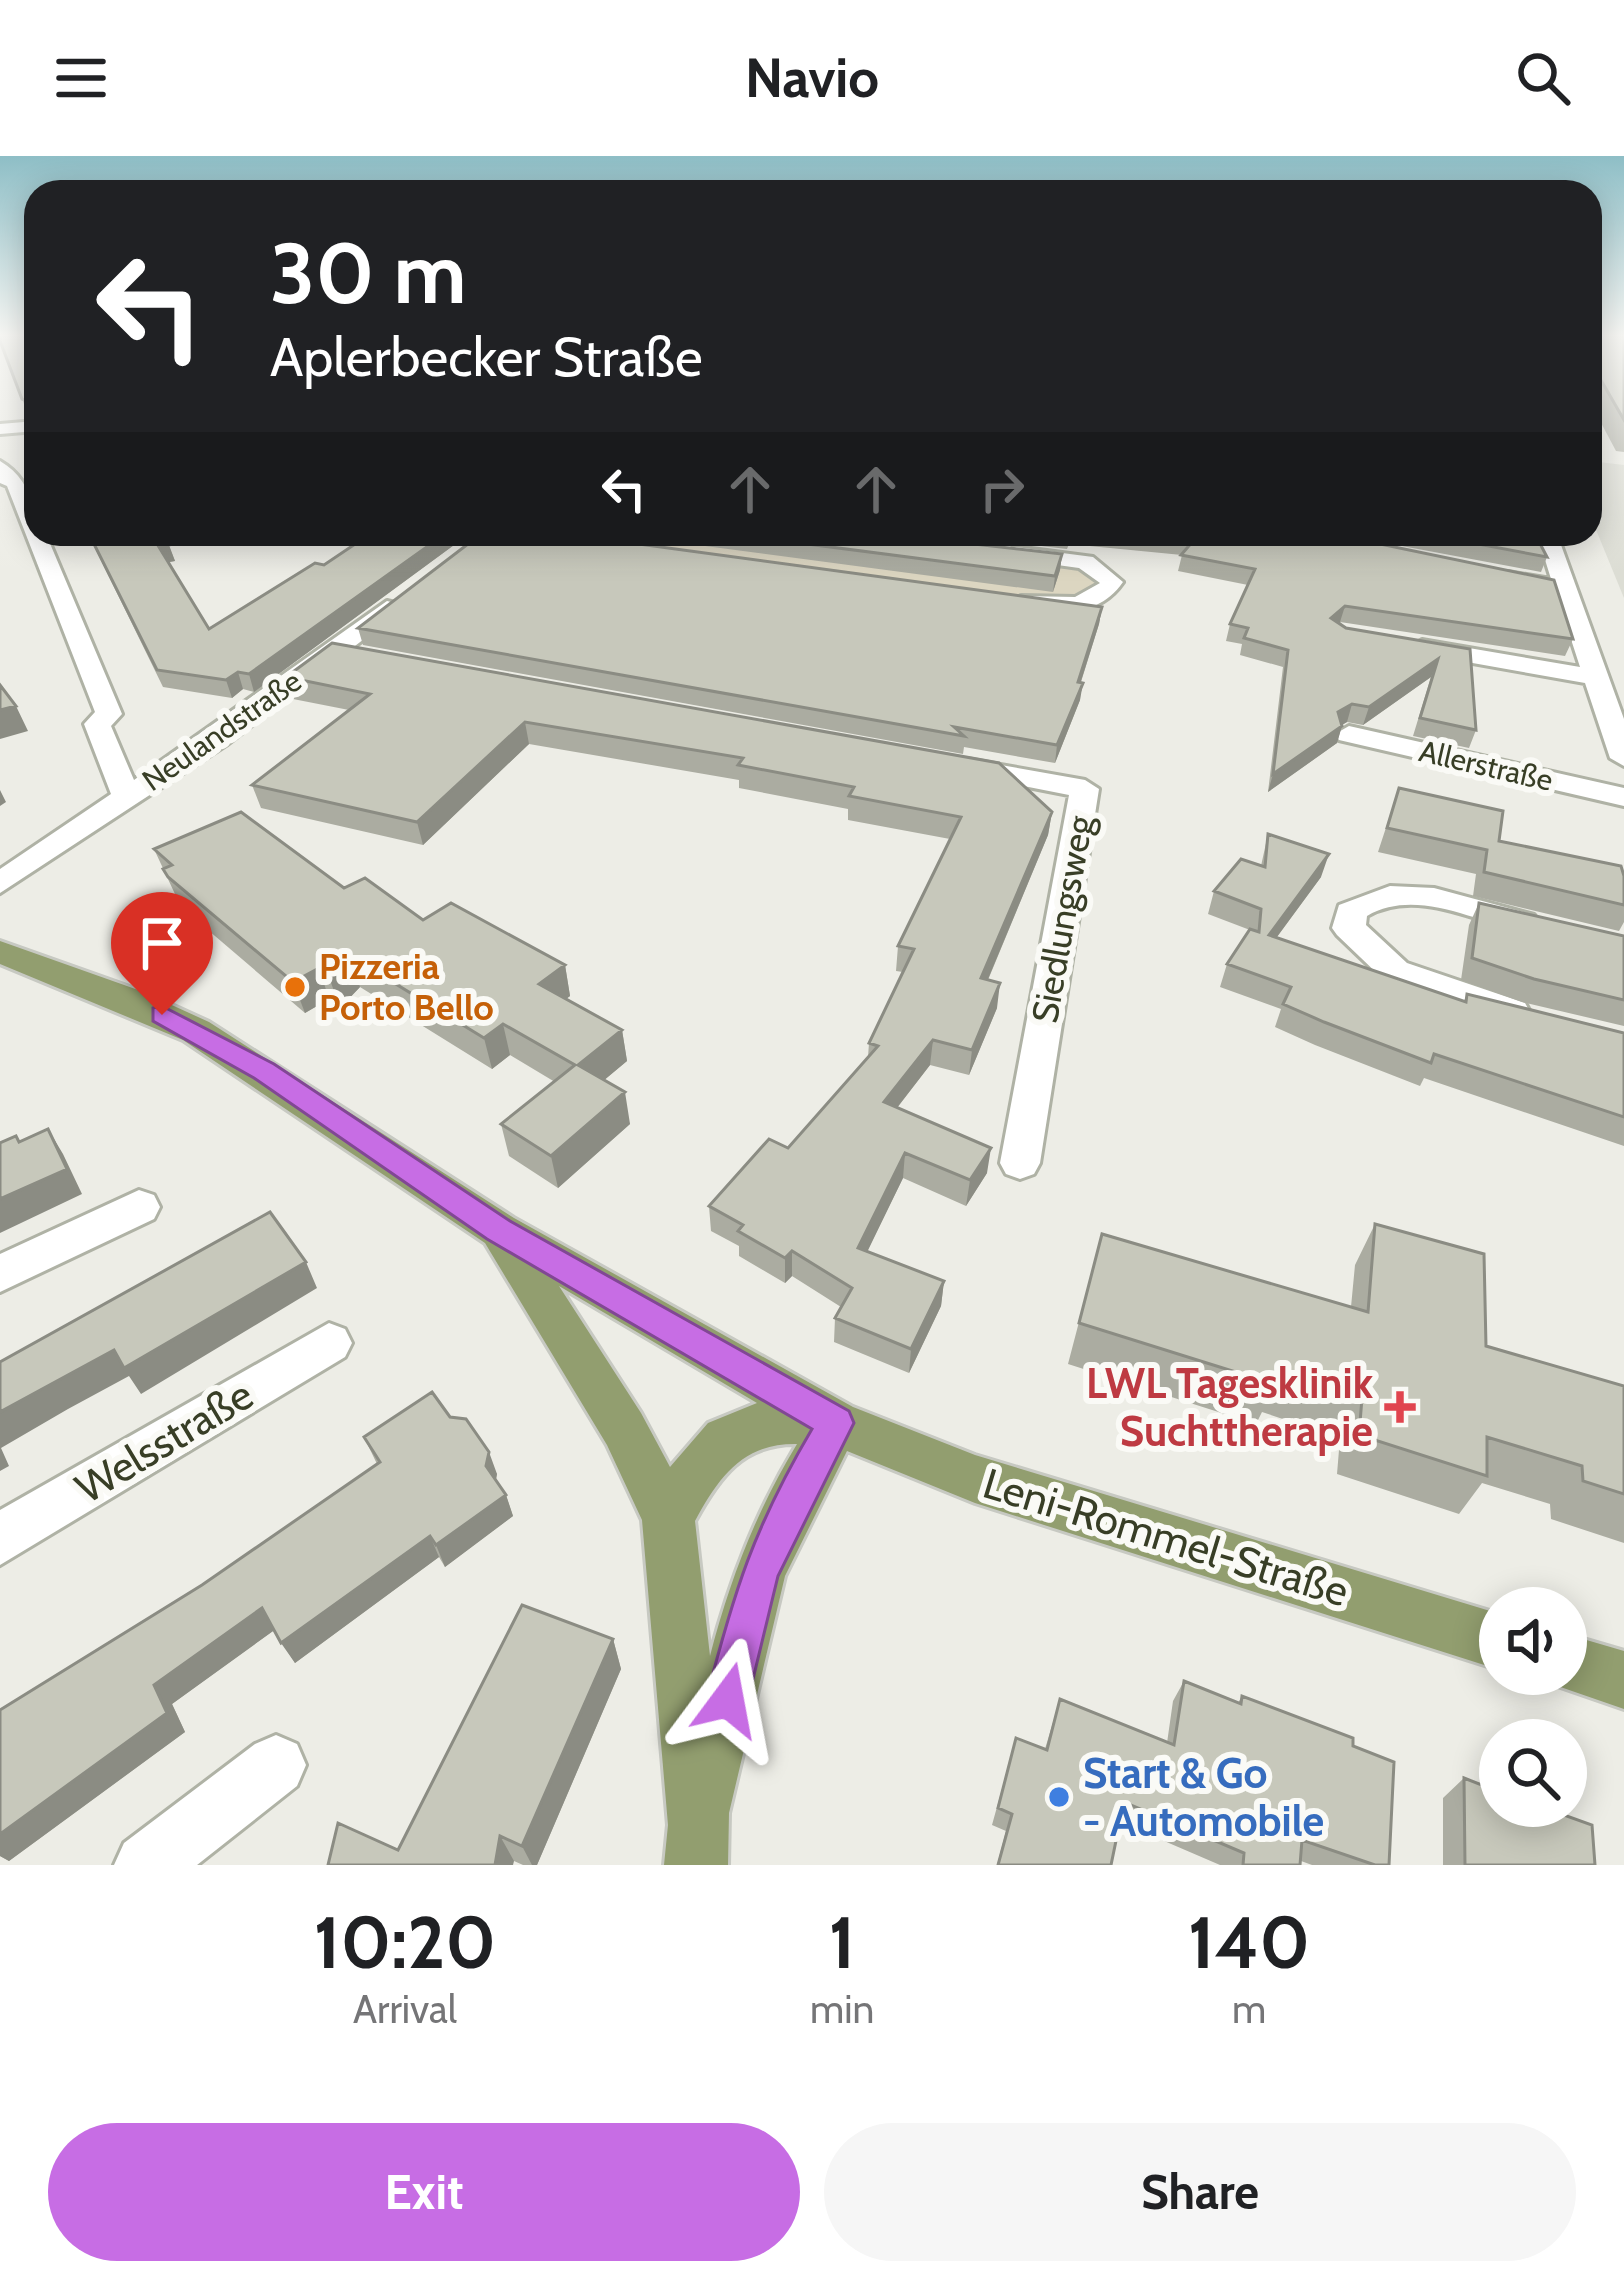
<!DOCTYPE html>
<meta charset="utf-8">
<style>
:root{--surface:#fff;--page:#f6f6f6;--text:#202124;--muted:#757577;--accent:#c76de4}
body{margin:0;font-family:Cabin,sans-serif;background:var(--page);color:var(--text);height:100vh;display:flex;flex-direction:column;font-size:45px;white-space:nowrap}
*{box-sizing:border-box;margin:0}
p{font-size:39px;color:var(--muted)}
.icon{flex:none;width:66px;height:66px;fill:none;stroke:currentColor;stroke-width:2;stroke-linecap:round;stroke-linejoin:round}
.map{position:relative;height:1709px;overflow:hidden}
.sheet{display:flex;flex-direction:column;background:var(--surface);flex:1}
.sheet>*{flex:none}
.banner{position:absolute;left:24px;top:24px;width:1578px;height:366px;border-radius:36px;box-shadow:0 6px 30px #0003;background:#202124;color:#fff;overflow:hidden}
.buttons{position:absolute;left:1479px;top:1431px;display:grid;gap:24px}
.buttons a{display:grid;place-items:center;width:108px;height:108px;border-radius:50%;background:var(--surface);box-shadow:0 6px 30px #0003;font-size:60px}
.pin{position:absolute;display:grid;place-items:center;width:102px;height:102px;color:#fff;margin:-123px -51px;border-radius:50% 50% 50% 0;rotate:-45deg;box-shadow:0 0 12px #0007}
.pin .icon{rotate:45deg}
.me{position:absolute;width:132px;margin:-66px;rotate:13deg;stroke-linejoin:round;filter:drop-shadow(0 0 9px #0008)}
.turn{display:flex;align-items:center;gap:42px;height:252px;padding:0 48px;font-size:54px}
.turn .icon{width:156px;height:156px;stroke-width:2.5}
.turn b{display:block;font-size:84px;line-height:102px}
.lanes{display:flex;align-items:center;height:114px;padding:0 48px;background:#0003;justify-content:center;gap:60px;direction:ltr}
.lanes .off{opacity:.35}
.eta{display:flex;justify-content:space-evenly;align-items:center;height:204px;text-align:center}
.eta b{font-size:72px;font-weight:700;line-height:84px}
.button{display:flex;gap:24px;margin-top:auto;padding:24px 48px}
.button a{flex:1;height:138px;border-radius:72px;background:var(--accent);color:#fff;font-size:48px;font-weight:700;line-height:138px;text-align:center}
.button a+a{background:var(--page);color:var(--text)}
header{display:flex;justify-content:space-between;align-items:center;height:156px;padding:0 48px;background:var(--surface);font-size:54px;font-weight:700}
.map>svg:first-child{display:block}
.built{fill:#dcddd4}
.green{fill:#dcd6c1}
.lines{fill:none;stroke-linecap:round;stroke-linejoin:round}
.minor-casing{stroke:#afb2a5;stroke-width:6}
.major-casing{stroke:#c7c9c2;stroke-width:6}
.minor{fill:#fff;fill-rule:evenodd}
.major{fill:#929e6f;fill-rule:evenodd}
.wall{fill:#abaca1}
.shaded-wall{fill:#8b8c83}
.building{fill:#c7c8bb;stroke:#8b8c83;stroke-width:3}
.route{fill:#c76de4;stroke:#814794;stroke-width:3}
.food-dot{fill:#e8710a;stroke:#fafaf6;stroke-width:4.5}
.health-dot{fill:#e0444e;stroke:#fafaf6;stroke-width:4.5}
.shop-dot{fill:#3f7fe0;stroke:#fafaf6;stroke-width:4.5}
.labels{text-anchor:middle;stroke-width:12;stroke-linejoin:round;paint-order:stroke}
.far-street-label{font-size:30px;fill:#383e26;stroke:#fafaf6}
.street-label{font-size:36px;fill:#383e26;stroke:#fafaf6}
.food-label{font-size:36px;font-weight:bold;fill:#c56008;stroke:#fafaf6;text-anchor:start}
.near-health-label{font-size:42px;font-weight:bold;fill:#be3a42;stroke:#fafaf6;text-anchor:end}
.near-street-label{font-size:42px;fill:#383e26;stroke:#fafaf6}
.near-shop-label{font-size:42px;font-weight:bold;fill:#366cbe;stroke:#fafaf6;text-anchor:start}
</style>
<header><svg class="icon" aria-label="menu" viewBox="0 0 24 24"><path d="M4 6h16M4 12h16M4 18h16"/></svg>Navio<svg class="icon" aria-label="search" viewBox="0 0 24 24"><circle cx="10" cy="10" r="6"/><path d="M15 15l6 6"/></svg></header>
<div class="map">
<svg width="1624" height="1709" viewBox="0 0 1624 1709">
<rect width="100%" height="100%" fill="#edede6"/>
<path class="built" d="M1590 305 1624 309V442L1590 359Z"/>
<path class="green" d="M566 378H806L1077 409 1098 427 1073 443H1046Z"/>
<g class="lines">
<defs>
<path id="minor" d="M36 265V275L0 278V268Z
M0 305C26 320 36 347 36 378H46L122 558 111 570 134 624 387 445 407 450 226 589 0 737V713L111 638 84 568 95 556 7 330 0 327Z
M1537 378H1557L1624 563V610L1610 602 1585 527 1422 498 1410 491 1422 484 1580 511 1556 437 1497 423 1508 416 1551 423Z
M1016 391 1093 401 1123 426C1099 461 1059 459 1021 450V440L1075 441 1100 427 1079 412 1008 402 1005 397Z
M1349 570 1624 632V650L1339 584 1335 578Z
M967 603 1085 624 1099 633 1040 1007 1034 1018 1020 1023 1006 1018 1000 1007 1069 639 957 617V605Z
M1390 730 1434 732 1534 759 1539 766 1534 773 1522 776C1473 764 1415 732 1367 760L1366 769 1407 807 1525 847 1530 856 1525 865H1499L1383 823 1337 779 1332 772 1339 749Z
M139 1034 154 1039 160 1051 154 1063 0 1136V1098Z
M329 1167 345 1173 352 1187 345 1201 0 1409V1354Z
M276 1579 297 1588 306 1609 297 1630 197 1709H114L124 1687 255 1588Z"/>
<path id="major" d="M0 785 141 835 209 866 514 1062 853 1251 975 1299 1500 1458V1514L975 1347 847 1295 785 1420 729 1657 728 1709H664L668 1669 642 1364 607 1289 485 1087 183 884 0 808ZM559 1130 757 1247 708 1267 670 1311 641 1257ZM797 1288C756 1356 730 1423 710 1500L695 1365C719 1321 743 1287 797 1288Z
M1566 1478 1624 1495V1553L1546 1526 1543 1518H1566Z"/>
</defs>
<use href="#minor" class="minor-casing"/>
<use href="#major" class="major-casing"/>
<use href="#minor" class="minor"/>
<use href="#major" class="major"/>
</g>
<path class="wall" d="M36 178 33 259 27 256 0 185Z
M1590 178H1624V296L1616 295 1590 246Z
M88 378H180L165 381 175 405 168 406 209 473 324 409 370 378H469L254 536 243 533 232 542 163 531Z
M614 378H886L1062 398 1060 414 1053 436Z
M937 378H1332L1573 483 1565 500 1340 466 1346 472 1470 493 1476 574 1469 592 1413 580 1431 521 1363 569 1347 566 1342 569 1337 587 1268 636 1283 511 1240 499 1242 488 1226 485 1230 468 1248 429 1178 415 1182 399 1069 388 1067 393Z
M1338 378H1535L1547 401 1541 416Z
M1102 451 1099 468 1081 526 1080 544 1055 607 964 591 963 598 363 489 358 472Z
M286 521 1052 656 1048 679 988 824 997 852 969 919 930 909 897 952 987 1017 966 1050 903 1022 867 1095 944 1125 941 1150 909 1217 834 1186 835 1162 841 1151 792 1120 785 1127 739 1100V1090L711 1075 709 1050 788 992 868 901 869 887 903 816 896 815 898 790 950 683 848 664V653L739 632V624L529 588 423 689 261 652 252 629 349 554 293 543Z
M1399 632 1499 685 1624 720V766L1619 775 1473 740 1476 718 1378 696Z
M1268 678 1321 721 1277 781 1464 845 1467 838 1624 877V990L1424 922 1420 930 1315 889 1275 871 1281 853 1220 831 1227 808 1250 774 1208 758 1214 735 1261 710Z
M154 693 344 732 423 764 565 809 570 840 566 843 622 874 627 905 604 924 630 968 558 1032 509 1000 501 968 555 926 510 899 492 913 360 831 340 852 329 843 305 857 181 751Z
M1479 747 1624 780V870L1522 846 1461 824 1469 769Z
M1375 1068 1486 1190 1624 1230V1387L1551 1363 1550 1348 1482 1327 1459 1358 1337 1318 1340 1282 1262 1256 1256 1268 1068 1208 1102 1078 1351 1151 1355 1109Z
M450 1261 497 1318 496 1324 506 1339 513 1360 445 1411 439 1401 295 1507 274 1474 172 1548 185 1576 9 1705 0 1700V1554L202 1429 377 1308 364 1281Z
M613 1483 621 1513 537 1709H523L514 1705 398 1694Z
M1184 1525 1238 1547 1242 1540 1353 1590 1389 1709H1312L1301 1705 1300 1709H1220L1120 1666 1111 1709H997L1006 1675 992 1669 1016 1582 1045 1593 1060 1543 1167 1587 1173 1545Z
M1464 1622 1595 1709H1443V1642Z"/>
<path class="shaded-wall" d="M445 378H469L254 536 249 518Z
M169 389 175 405 164 407 159 391Z
M1062 398 1060 414 1053 436 1055 420Z
M1345 450 1340 466 1326 479 1331 462Z
M1102 451 1099 468 1075 544 1078 526Z
M1438 503 1431 521 1363 569 1369 551Z
M238 516 243 533 232 542 226 524Z
M1083 527 1080 544 1055 607 1057 589Z
M1352 548 1347 566 1333 574 1338 556Z
M16 550 28 575 0 583V554Z
M525 566 529 588 423 689 417 666Z
M1342 570 1337 587 1268 636 1273 618Z
M0 634 6 646 0 650Z
M1052 656 1048 679 978 847 981 822Z
M1329 698 1321 721 1262 801 1269 779Z
M350 800 360 831 340 852 329 821Z
M565 809 570 840 545 859 539 828Z
M319 812 329 843 305 857 293 826Z
M1000 827 997 852 969 919 972 894Z
M503 868 510 899 492 913 484 882Z
M622 874 627 905 584 941 578 909Z
M933 884 930 909 882 971 884 946Z
M625 936 630 968 558 1032 551 1000Z
M48 973 63 998 82 1038 0 1077V1043Z
M991 992 987 1017 966 1050 970 1024Z
M905 997 903 1022 857 1117 858 1092Z
M792 1095V1120L785 1127V1102Z
M306 1106 317 1132 141 1238 129 1220 68 1253 1 1292 9 1310 0 1315V1256L114 1194Z
M944 1125 941 1150 909 1217 911 1193Z
M489 1296 497 1318 494 1332 486 1310Z
M506 1339 513 1360 445 1411 436 1389Z
M430 1380 439 1401 295 1507 281 1487Z
M262 1452 276 1473 172 1548 185 1576 9 1705 0 1700V1678L154 1529Z
M613 1483 621 1513 537 1709H532L522 1690Z
M500 1680 514 1705 513 1709H495Z"/>
<path class="building" d="M0 178H36V271L33 265 34 248 22 243 0 185Z
M1590 178H1624V264L1590 205Z
M89 378H164L169 389 159 391 209 473 315 407 324 409 370 378H445L249 518 238 516 226 524 157 514Z
M481 378H565L1102 451 1078 526 1083 527 1057 589 954 571 964 580 358 472Z
M730 378H886L1062 398 1055 420Z
M1133 378H1332L1554 424 1573 483 1345 450 1331 462 1346 472 1470 493 1476 574 1420 562 1438 503 1369 551 1352 548 1338 556 1342 570 1273 618 1288 494 1244 482 1248 472 1230 468 1255 413 1181 399 1194 384Z
M1425 378H1535L1547 401Z
M332 487 999 607 1052 656 981 822 1000 827 972 894 933 884 884 946 991 992 970 1024 905 997 858 1092 944 1125 911 1193 835 1162 852 1132 792 1095 785 1102 738 1075 743 1069 709 1050 769 983 788 992 878 890 869 887 914 793 898 790 961 661 849 640 854 631 738 609 743 602 525 566 417 666 252 629 370 538 286 521Z
M0 529 16 550 0 554Z
M1399 632 1503 655 1499 685 1621 710 1624 720V749L1484 716 1487 694 1387 672Z
M241 656 344 732 365 722 423 764 451 747 565 809 539 828 622 874 578 909 625 936 551 1000 501 968 575 909 503 868 484 882 350 800 329 821 319 812 293 826 168 721 163 713 172 709 154 693Z
M1268 678 1329 698 1269 779 1466 846 1467 838 1624 877V961L1434 898 1431 907 1324 866 1283 848 1291 831 1227 808 1250 773 1259 776 1261 753 1214 735 1241 703 1265 711Z
M1479 747 1624 780V844L1534 823 1472 802Z
M48 973 67 1013 0 1043V987L16 980 19 986Z
M270 1056 306 1106 124 1212 114 1194 0 1256V1206Z
M1375 1068 1484 1098 1486 1190 1624 1230V1338L1583 1325 1582 1310 1487 1281V1320L1359 1279 1362 1242 1276 1215 1274 1228 1079 1167 1102 1078 1368 1156Z
M432 1236 450 1261 466 1263 489 1296 486 1310 506 1339 436 1389 430 1380 281 1487 262 1452 154 1529 167 1557 0 1678V1554L202 1429 380 1306 364 1281Z
M522 1449 613 1483 522 1690 500 1680 495 1709H328L338 1667 398 1694Z
M1184 1525 1241 1548 1242 1540 1353 1582V1590L1394 1606 1389 1709H1375L1302 1684 1300 1709H1243L1244 1697 1124 1646 1111 1709H998L1012 1658 998 1652 1016 1582 1047 1594 1060 1543 1174 1589Z
M1464 1622 1500 1636V1650H1539L1592 1669 1595 1709H1465Z"/>
<linearGradient id="sky" x2="0" y2="1"><stop stop-color="#8ebec6"/><stop offset="0.43" stop-color="#f7f7f4"/><stop offset="1" stop-color="#f7f7f4" stop-opacity="0"/></linearGradient>
<rect width="1624" height="417" fill="url(#sky)"/>
<path class="route" d="M162 850 274 908 510 1065 849 1255 854 1267 778 1420 744 1560 728 1566 713 1560 706 1544C734 1435 754 1371 812 1273L487 1083 254 922 153 865V852Z"/>
<circle class="food-dot" cx="295" cy="831" r="12"/>
<path class="health-dot" d="M1394 1233h12v12h12v12h-12v12h-12v-12h-12v-12h12z"/>
<circle class="shop-dot" cx="1059" cy="1641" r="12"/>
<g class="labels">
<g class="far-street-label">
<text transform="translate(222 575) rotate(-35)" y="10">Neulandstraße</text>
<text transform="translate(1486 610) rotate(13)" y="10">Allerstraße</text>
</g>
<g class="street-label">
<text transform="translate(1062 763) rotate(-80)" y="13">Siedlungsweg</text>
</g>
<g class="food-label">
<text x="319" y="823">Pizzeria<tspan x="319" dy="41">Porto Bello</tspan></text>
</g>
<g class="near-health-label">
<text x="1373" y="1242">LWL Tagesklinik<tspan x="1373" dy="48">Suchttherapie</tspan></text>
</g>
<g class="near-street-label">
<text transform="translate(164 1285) rotate(-31)" y="15">Welsstraße</text>
<text transform="translate(1166 1381) rotate(17)" y="15">Leni-Rommel-Straße</text>
</g>
<g class="near-shop-label">
<text x="1083" y="1632">Start &amp; Go<tspan x="1083" dy="48">- Automobile</tspan></text>
</g>
</g>
</svg>
<div class="buttons">
<a><svg class="icon" aria-label="sound" viewBox="0 0 24 24"><path d="M4 9h4l5-4v14l-5-4H4zM17 9q2 3 0 6"/></svg></a>
<a><svg class="icon" aria-label="search" viewBox="0 0 24 24"><circle cx="10" cy="10" r="6"/><path d="M15 15l6 6"/></svg></a>
</div>
<div class="pin" style="left:162px;top:859px;background:#d93025"><svg class="icon" aria-label="arrive" viewBox="0 0 24 24"><path d="M6 21V4h12l-3 4 3 4H6"/></svg></div>
<svg class="me" style="left:728px;top:1544px" viewBox="-20 -20 40 40"><path d="M0-17L14 15 0 8-14 15z" fill="#c76de4" stroke="#fff" stroke-width="4"/></svg>
<div class="banner">
<div class="turn"><svg class="icon" aria-label="left" viewBox="0 0 24 24"><path d="M17 20v-9H6M10 6l-5 5 5 5"/></svg><div><b>30 m</b>Aplerbecker Straße</div></div>
<div class="lanes"><svg class="icon" aria-label="left" viewBox="0 0 24 24"><path d="M17 20v-9H6M10 6l-5 5 5 5"/></svg><svg class="icon off" aria-label="ahead" viewBox="0 0 24 24"><path d="M12 20V5M6 11l6-6 6 6"/></svg><svg class="icon off" aria-label="ahead" viewBox="0 0 24 24"><path d="M12 20V5M6 11l6-6 6 6"/></svg><svg class="icon off" aria-label="right" viewBox="0 0 24 24"><path d="M7 20v-9h11M14 6l5 5-5 5"/></svg></div>
</div>
</div>
<section class="sheet">
<div class="eta">
<div><b>10:20</b><p>Arrival</p></div>
<div><b>1</b><p>min</p></div>
<div><b>140</b><p>m</p></div>
</div>
<div class="button"><a>Exit</a><a>Share</a></div>
</section>
